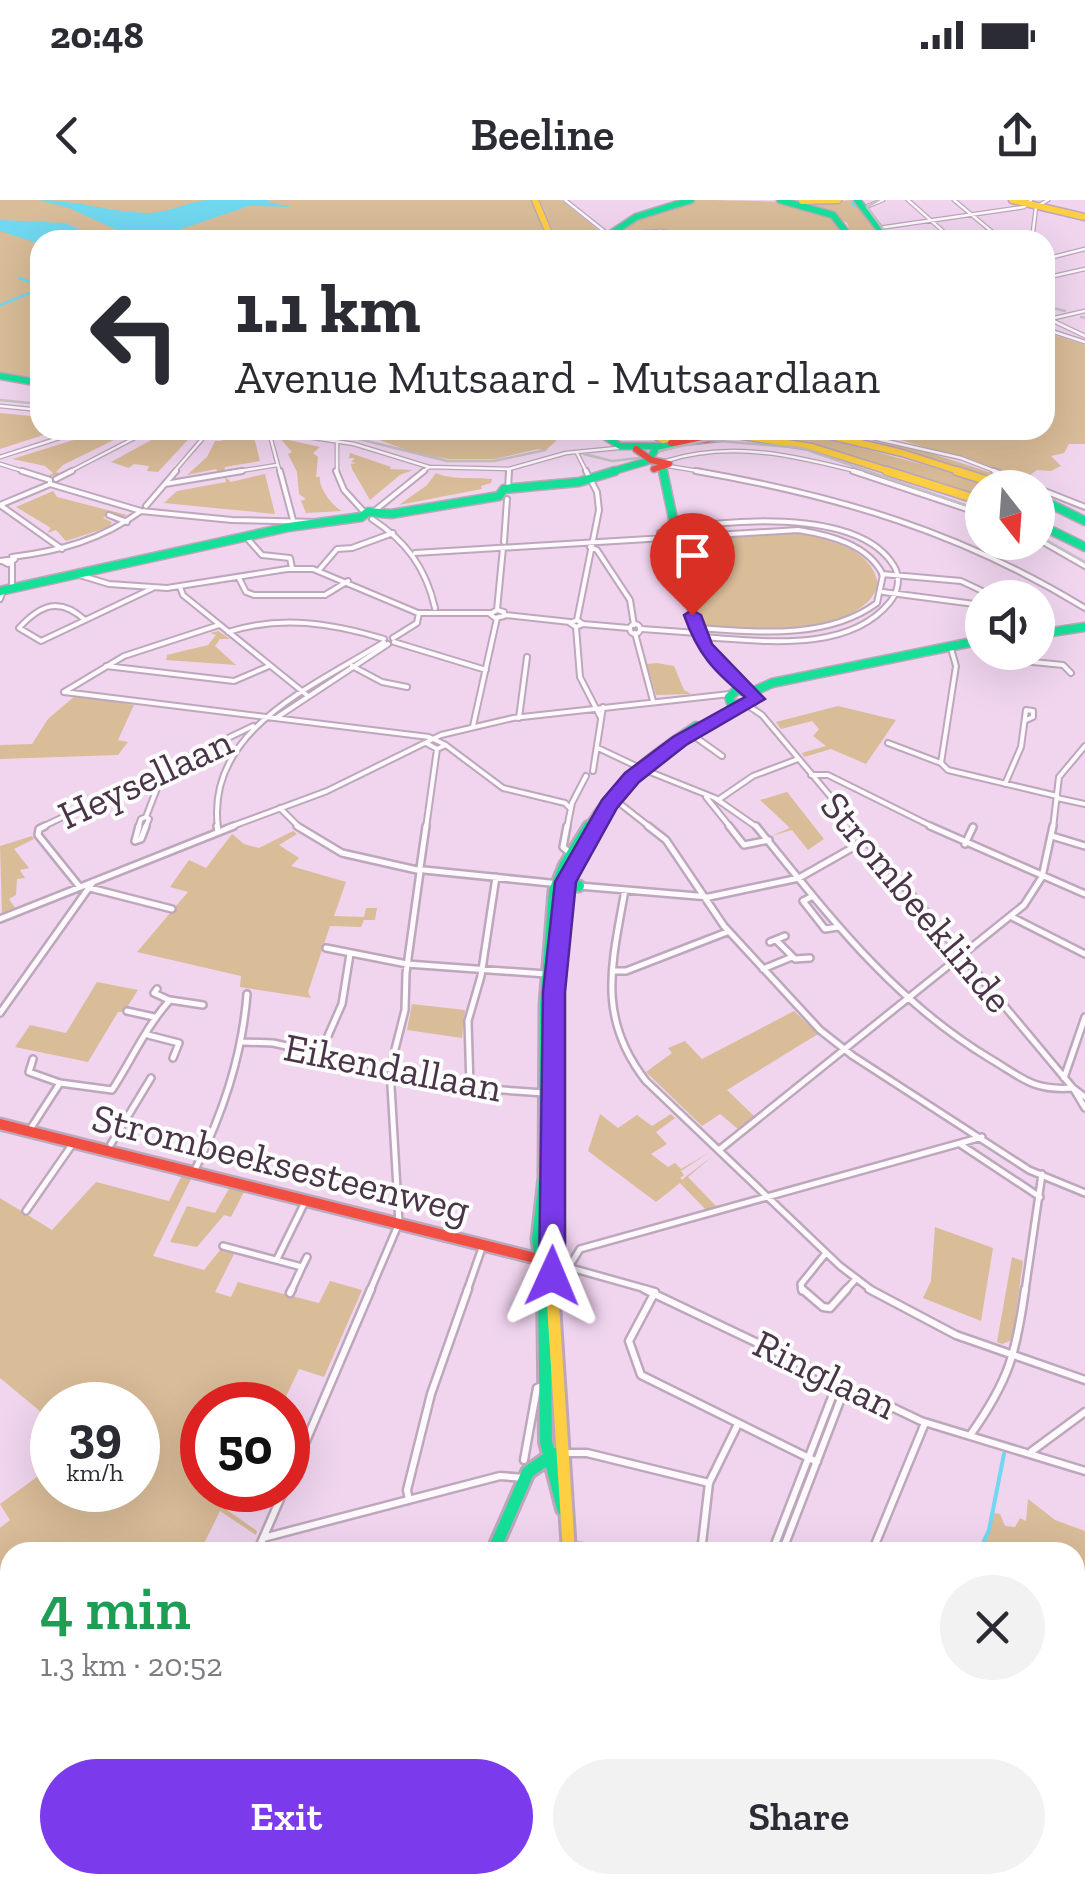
<!DOCTYPE html>
<meta charset="utf-8">
<style>
:root{--surface:#fff;--page:#f2f2f3;--text:#2b2b33;--muted:#7c7c81;--accent:#7c3aed}
body{margin:0;font-family:"Zilla Slab",serif;background:var(--page);color:var(--text);height:100vh;display:flex;flex-direction:column;font-size:38px;white-space:nowrap}
*{box-sizing:border-box;margin:0}
p{font-size:32px;color:var(--muted)}
.icon{flex:none;width:55px;height:55px;fill:none;stroke:currentColor;stroke-width:2;stroke-linecap:round;stroke-linejoin:round}
.map{position:relative;flex:1;overflow:hidden}
.panel{position:absolute;left:0px;top:1342px;width:1085px;height:352px;display:flex;flex-direction:column;background:var(--surface);border-radius:30px 30px 0 0;box-shadow:0 10px 40px #0002}
.panel>*{flex:none}
.guide{position:absolute;left:30px;top:30px;width:1025px;height:210px;border-radius:30px;box-shadow:0 10px 40px #0002;background:#fff;color:var(--text);overflow:hidden}
.needle{width:65px;rotate:163deg}
.fabs{position:absolute;left:965px;top:270px;display:grid;gap:20px}
.fabs a{display:grid;place-items:center;width:90px;height:90px;border-radius:50%;background:var(--surface);box-shadow:0 10px 40px #0002;font-size:50px}
.speed{position:absolute;left:30px;top:1182px;display:flex;gap:20px;font-size:50px;font-weight:700;text-align:center}
.speed>*{display:grid;place-content:center;width:130px;height:130px;border-radius:50%;background:var(--surface);box-shadow:0 10px 40px #0002;line-height:1}
.speed small{font-size:25px;font-weight:400}
.speed .limit{border:15px solid #d22;background:#fff;color:#111}
.pin{position:absolute;display:grid;place-items:center;width:85px;height:85px;color:#fff;margin:-102px -42px;border-radius:50% 50% 50% 0;rotate:-45deg;box-shadow:0 0 10px #0007}
.pin .icon{rotate:45deg}
.me{position:absolute;width:110px;margin:-55px;rotate:1deg;stroke-linejoin:round;filter:drop-shadow(0 0 8px #0008)}
.turn{display:flex;align-items:center;gap:35px;height:210px;padding:0 40px;font-size:45px}
.turn .icon{width:130px;height:130px;stroke-width:2.5}
.turn b{display:block;font-size:70px;line-height:85px}
.round{display:grid;place-items:center;flex:none;width:105px;height:105px;border-radius:52px;background:var(--page)}
.summary{display:flex;align-items:center;justify-content:space-between;height:170px;padding:0 40px}
h1{font-size:60px;font-weight:600;line-height:75px;color:#1e9e55}
.action{display:flex;gap:20px;margin-top:auto;padding:20px 40px}
.action a{flex:1;height:115px;border-radius:60px;background:var(--accent);color:#fff;font-size:40px;font-weight:600;line-height:115px;text-align:center}
.action a+a{background:var(--page);color:var(--text)}
.status{display:flex;justify-content:space-between;align-items:center;height:70px;padding:0 50px;background:var(--surface);direction:ltr}
.status svg{height:28px;fill:currentColor}
header{display:flex;justify-content:space-between;align-items:center;height:130px;padding:0 40px;background:var(--surface);font-size:45px;font-weight:600}
.map>svg:first-child{display:block}
.green{fill:#d9bc98}
.water{fill:#70d8f0}
.lines{fill:none;stroke-linecap:round;stroke-linejoin:round}
.stream-far1{stroke:#70d8f0;stroke-width:2.5}
.stream{stroke:#70d8f0;stroke-width:4}
.street-far3-casing{stroke:#bda7bb;stroke-width:5}
.street-far2-casing{stroke:#bda7bb;stroke-width:8}
.street-far1-casing{stroke:#bda7bb;stroke-width:10}
.street-casing{stroke:#bda7bb;stroke-width:11}
.fast-far3-casing{stroke:#bda7bb;stroke-width:9}
.fast-far2-casing{stroke:#bda7bb;stroke-width:11}
.fast-far1-casing{stroke:#bda7bb;stroke-width:15}
.fast-casing{stroke:#bda7bb;stroke-width:18}
.slow-far3-casing{stroke:#bda7bb;stroke-width:9}
.slow-far2-casing{stroke:#bda7bb;stroke-width:11}
.slow-far1-casing{stroke:#bda7bb;stroke-width:15}
.slow-casing{stroke:#bda7bb;stroke-width:18}
.jam-far2-casing{stroke:#bda7bb;stroke-width:9}
.jam-far1-casing{stroke:#bda7bb;stroke-width:15}
.jam-casing{stroke:#bda7bb;stroke-width:18}
.street-far3{stroke:#fdf9fd;stroke-width:2.5}
.street-far2{stroke:#fdf9fd;stroke-width:4}
.street-far1{stroke:#fdf9fd;stroke-width:5}
.street{stroke:#fdf9fd;stroke-width:6}
.fast-far3{stroke:#16e098;stroke-width:6}
.fast-far2{stroke:#16e098;stroke-width:8}
.fast-far1{stroke:#16e098;stroke-width:10}
.fast{stroke:#16e098;stroke-width:12}
.slow-far3{stroke:#ffcf43;stroke-width:6}
.slow-far2{stroke:#ffcf43;stroke-width:8}
.slow-far1{stroke:#ffcf43;stroke-width:10}
.slow{stroke:#ffcf43;stroke-width:12}
.jam-far2{stroke:#f24e42;stroke-width:6}
.jam-far1{stroke:#f24e42;stroke-width:10}
.jam{stroke:#f24e42;stroke-width:12}
.tram{stroke:#c7c0c6;stroke-width:2.5}
.route{fill:#7c3aed;stroke:#51269a;stroke-width:2.5}
.labels{text-anchor:middle;stroke-width:8;stroke-linejoin:round;paint-order:stroke}
.street-label{font-size:40px;fill:#4a3548;stroke:#fdfdfd}
</style>
<div class="status"><b>20:48</b><svg viewBox="0 0 49 12"><path d="M0 12V9h3v3zM5 12V6h3v6zM10 12V3h3v9zM15 12V0h3v12zM26 1h20v11H26zM47 4h2v5h-2z"/></svg></div>
<header><svg class="icon" aria-label="back" viewBox="0 0 24 24"><path d="M15 5l-7 7 7 7"/></svg>Beeline<svg class="icon" aria-label="share" viewBox="0 0 24 24"><path d="M12 15V3M7 8l5-5 5 5M5 13v7h14v-7"/></svg></header>
<div class="map">
<svg width="1085" height="1694" viewBox="0 0 1085 1694">
<rect width="100%" height="100%" fill="#f1d5ef"/>
<path class="green" d="M0 0H531L544 24 547 40H40V181L0 174Z
M540 0H561L603 34 581 40H557Z
M696 0C749 0 800 4 853 0L884 40H853L847 23 832 15 849 30V40H715L667 30H619L638 18Z
M1045 132 1085 145V244H1069L1064 253 1051 256 1061 266 1051 271 1037 270 1026 278 901 240 896 230H1045Z
M0 213 40 217V230H59L0 249Z
M106 230 132 231 63 265 56 272 63 274 47 277 53 273 45 266 12 259Z
M168 230 196 231 158 272 147 271 149 266 134 264 129 268 111 262 166 232 171 233Z
M353 230H551L556 241 546 250 538 249 495 259H449L417 254Z
M714 230H784L817 236 1006 287 982 288V299L797 240Z
M810 230 918 249 1034 287H1015L939 262Z
M223 233 254 237 260 261 225 267 224 273 219 274 216 269 187 275 207 257 215 241H223L219 239Z
M280 238 320 247 313 253 318 257 316 277H320C318 287 333 307 342 311L306 313 301 301 306 299 299 294 297 272 288 254 292 252Z
M350 253 391 267 390 269 413 270 400 275 370 300 352 269 351 264 356 263 351 262 355 258H349Z
M436 273C450 280 475 277 492 279L491 283 481 286 482 289 399 305 427 285Z
M265 274 275 314 164 303 177 291 226 282 225 277 231 282Z
M53 291 57 297 127 315 121 318 108 314 103 318 112 322 109 327 66 341 56 330 47 333 51 328 16 307Z
M786 332C818 337 870 344 878 383 868 436 740 433 699 424L681 339Z
M218 431 230 439H220L215 446 236 465 166 460 167 455 208 445 216 435 210 433Z
M657 463 674 466 684 490 691 494 656 495 647 464Z
M76 495 134 505 118 540 128 542 118 555 0 559V545L32 544 48 519Z
M838 506 896 520 866 564 831 549 804 557 802 553 826 546 813 536 819 529 812 521 781 529 776 522Z
M787 592 824 639 808 650 792 630 771 636 790 628 760 600Z
M293 631 297 634 279 645 299 658 291 666 346 682 334 716 364 717 366 708H377L375 720H364L361 727 330 726 308 792 311 798 240 787 241 776 137 752 188 692 170 687 189 660 206 668 232 634 244 644 259 648Z
M32 636 34 639 14 649 29 668 20 670 25 678 17 679 16 695 9 699 16 709 2 715 0 646Z
M97 782 138 790 124 812H118L88 862 15 847 30 825 66 833Z
M412 804 465 810 462 838 407 830Z
M794 811 818 834 727 890 754 916 738 929 720 914 702 926 646 872 672 853 668 848 685 841 702 859Z
M600 914 618 928 637 915 652 926 671 914 675 918 656 932 667 944 651 954 668 967 675 963 681 969 710 952 681 971 684 975 680 978 683 980 684 978 714 955 688 977 717 1007 706 1010 680 983 656 1002 588 951Z
M182 975 192 977 153 1056 204 1070 221 1049 235 1052 215 1092 231 1097 238 1082 319 1103 330 1081 362 1090 324 1177 299 1169 282 1205H202V1290H227L220 1305 257 1331 256 1335 220 1311 200 1352H10L8 1440 0 1417V1328L10 1320 0 1304 52 1266V1290H138V1205H52V1221L0 1178V998L52 1030 96 982 169 1001Z
M230 987 245 990 231 1017 224 1015 197 1047 170 1042 187 1006 215 1013Z
M935 1027 993 1048 981 1121 923 1098 931 1081Z
M1012 1057 1023 1061 1012 1140 1002 1144 997 1142Z
M1028 1299 1055 1320 1085 1331V1581H1075V1352H983L993 1313 1000 1314 1005 1326 1015 1327 1020 1318 1026 1321Z"/>
<path class="water" d="M39 0C76 0 110 12 147 13 169 13 186 2 207 0 227 0 249 0 269 0L267 2 293 7 249 6 152 39 40 40V44L0 31V20L65 23 98 37H132L69 8Z"/>
<g class="lines">
<path class="stream-far1" d="M852 3 855 7
M19 78 40 85
M0 105 40 89"/>
<path class="stream" d="M979 1352 989 1330 1004 1254
M1075 1579H1085
M973 1694 976 1685"/>
<defs>
<path id="street-far3" d="M565 0 609 35 661 31 708 40
M908 0 953 40
M954 0 1002 40
M868 6 883 0
M879 28 1024 7 1031 0
M1032 40 1036 7 1048 0
M1045 59 1085 49
M1045 78 1085 69
M1045 117 1085 136
M1050 119 1085 111
M1045 129 1085 142
M0 206 40 210
M261 230 354 244 429 267 509 269 566 253 628 247
M838 230 961 258 1000 273
M269 232 280 273
M577 253 587 273
M0 257 84 230
M666 261C732 240 797 256 863 273
M0 264 29 273
M668 266 710 273
M67 273 150 230
M173 273 210 230
M227 273 277 265
M337 273V242
M421 273 429 267
M509 273V269"/>
<path id="street-far2" d="M22 271 50 280V284L141 311 232 320 318 322
M280 271 293 320
M336 271 344 290 365 313
M696 271C839 296 961 332 1085 408
M853 271 982 314
M994 271 1085 307
M56 279 72 271
M165 284 242 271
M508 289 509 271
M0 305 62 349
M0 305 48 285
M146 306 176 271
M373 312 424 271
M109 315 127 322
M372 319C406 341 426 368 435 408
M660 333C717 319 858 306 894 366 901 378 898 392 890 402 847 455 758 440 699 437
M246 337 262 355 290 358 292 368
M1038 339 1085 366
M504 342 507 299
M590 347 597 350 630 400 634 425
M415 353 798 330C829 335 868 344 883 375L877 403C827 440 756 432 697 428
M12 357C60 351 101 340 141 311
M0 361 15 359 8 364 2 361
M12 363V388
M319 370 337 349 352 348 393 333
M76 374 109 384 167 388 287 369H313L418 413
M882 374 961 381 997 398
M239 378 246 392 254 395H325L348 381
M180 387 183 395 308 496
M883 392 982 405
M0 399 3 391
M973 406 982 420
M497 410 504 412V416L495 418 490 414Z
M497 410 503 348
M505 415 570 422
M85 420C60 397 41 404 19 428L41 441 153 388
M577 420 570 423 576 427 580 477 601 518
M630 429a5 5 0 1 1 10 0a5 5 0 1 1-10 0Z
M583 424 629 428
M576 427 583 424 577 420 599 310 597 292 586 271
M642 429 697 433
M228 432C281 415 332 423 384 439
M635 433 653 501
M393 438 417 423 419 413H490
M394 442 486 470
M1018 452 1023 461 1063 465 1071 473
M106 466 234 481 269 466
M352 466 382 482 407 487
M64 492 429 537 446 545 437 549 426 543
M64 492 124 456 219 425
M747 505 762 515 857 628
M276 518 388 444
M519 518 527 457
M473 526 497 418
M691 534 722 556
M888 543 941 563 948 570 1057 596
M447 546 503 588 565 603 570 608
M598 548 636 566
M941 563 956 466 950 445
M645 570 715 598 758 628
M593 571 603 507
M811 575H828L935 628
M1005 584 1021 547 1026 510 1033 511V517L1026 520
M706 597 731 628
M1057 598 1085 604
M614 599 651 628
M718 600 753 576 798 559
M280 608 300 628
M146 617 159 583V572
M40 628 253 526
M138 628 141 619 146 617
M145 628 149 619 146 617
M218 628C205 529 315 486 384 442
M227 628 327 591 441 535 513 518 730 494
M426 628 437 549
M567 628 572 603 586 576
M1053 628 1059 577 1085 546"/>
<path id="street-far1" d="M45 626 39 629 38 635 79 686
M139 626 135 641 141 639 146 626
M217 626 218 632
M297 626 342 653 417 670
M567 626 563 647 571 654
M648 626 666 640 724 726 820 830 853 856 1029 970 1085 993
M729 626 744 645 769 640
M756 626C828 714 890 798 989 858 1023 878 1032 891 1073 888
M854 626 1073 888 1085 908
M930 626 1085 694
M1052 636 1085 646
M965 644 973 627
M420 668 426 626
M424 670 560 684
M579 686 709 697 799 678 866 640
M90 688 172 709
M625 690C612 764 596 817 646 881L840 1066 873 1091
M813 696 803 701 825 729 838 727
M1012 717 1085 754
M0 719 234 626
M776 740 795 759 810 758
M770 742 785 736
M326 748 407 764 546 774
M763 769 792 757
M613 771H626L727 732
M157 789 154 793 169 800
M127 811 154 817
M0 813 93 682
M148 835 179 843 173 858
M243 842 273 843 475 888 544 893
M320 854 342 804 350 754
M33 859 29 872 60 883 112 890C131 861 147 825 170 800L203 805
M1064 878 1085 817
M470 887 468 821 481 776 496 677
M1073 888 1085 897
M29 931 60 883
M111 944 151 878
M960 944 1040 997
M719 950 1024 705 1042 677 1053 626
M194 972C222 915 242 858 247 794
M26 1011 74 942
M223 1046 302 1067 291 1091
M277 1059 306 1000
M546 1061 653 1091
M302 1067 307 1057
M569 1067 580 1049 982 937
M370 1091 399 1023 390 869 405 810 406 773 420 672
M467 1091 483 1045
M802 1091 801 1084 826 1053
M845 1091 854 1081
M1025 1091 1042 974"/>
<path id="street" d="M644 1089 921 1221 1085 1271
M802 1089 823 1107 830 1108 847 1089
M869 1089 956 1135 1085 1180
M655 1092 629 1141 641 1175 817 1262
M290 1093 292 1089
M971 1234C1009 1180 1016 1154 1025 1089
M1032 1251 1085 1212
M561 1253H587L709 1283
M524 1260 537 1188 544 1185
M288 1283 371 1089
M409 1300 407 1290 431 1194 468 1089
M263 1338 500 1276 525 1278
M570 1346 631 1352
M257 1352 284 1290
M701 1352 709 1283 738 1224
M772 1352 837 1184
M782 1352 845 1188
M872 1352 925 1223
M864 1685 875 1694
M545 1694 568 1693
M721 1694 722 1685
M826 1694 832 1685
M881 1694 886 1685"/>
<path id="fast-far3" d="M780 0 833 15 852 40
M857 0 888 40
M588 40 609 35 636 17 691 0
M0 176 40 183
M595 230 620 246H660
M652 255 656 249 677 243
M663 269 664 273
M607 273 651 260"/>
<path id="fast-far2" d="M663 271 697 433 743 489
M1038 298 1085 321
M1038 324 1085 347
M0 391 289 327 361 317 368 312 391 314 499 296 504 289 579 282 615 271
M1038 434 1085 427
M737 504 753 502 756 497 752 492
M733 509 729 497 737 490 752 492 772 483 982 440
M588 628C618 580 649 557 696 526
M596 628C628 569 684 539 741 505"/>
<path id="fast-far1" d="M560 684 579 686
M553 829 564 687 597 626
M544 1091 537 1039 544 977 545 804 554 691 564 666 589 626"/>
<path id="fast" d="M544 1089 546 1242 563 1309
M493 1352 528 1272 554 1254
M0 1444 10 1473
M74 1694 84 1685
M132 1694 144 1685"/>
<path id="slow-far3" d="M535 0 552 40
M1012 0 1085 17
M802 1 838 0
M645 230 663 240 683 235
M704 230 812 247 895 273
M806 230 902 253 965 273"/>
<path id="slow-far2" d="M887 271 982 301
M957 271 1010 288"/>
<path id="slow-far1" d="M552 1091 553 829"/>
<path id="slow" d="M552 1089 569 1352
M576 1694 577 1685"/>
<path id="jam-far2" d="M671 243 721 238
M636 249 651 260 669 264 654 269"/>
<path id="jam-far1" d="M0 924 539 1059"/>
<path id="jam" d="M568 1694 569 1685"/>
</defs>
<use href="#street-far3" class="street-far3-casing"/>
<use href="#street-far2" class="street-far2-casing"/>
<use href="#street-far1" class="street-far1-casing"/>
<use href="#street" class="street-casing"/>
<use href="#fast-far3" class="fast-far3-casing"/>
<use href="#fast-far2" class="fast-far2-casing"/>
<use href="#fast-far1" class="fast-far1-casing"/>
<use href="#fast" class="fast-casing"/>
<use href="#slow-far3" class="slow-far3-casing"/>
<use href="#slow-far2" class="slow-far2-casing"/>
<use href="#slow-far1" class="slow-far1-casing"/>
<use href="#slow" class="slow-casing"/>
<use href="#jam-far2" class="jam-far2-casing"/>
<use href="#jam-far1" class="jam-far1-casing"/>
<use href="#jam" class="jam-casing"/>
<use href="#street-far3" class="street-far3"/>
<use href="#street-far2" class="street-far2"/>
<use href="#street-far1" class="street-far1"/>
<use href="#street" class="street"/>
<use href="#fast-far3" class="fast-far3"/>
<use href="#fast-far2" class="fast-far2"/>
<use href="#fast-far1" class="fast-far1"/>
<use href="#fast" class="fast"/>
<use href="#slow-far3" class="slow-far3"/>
<use href="#slow-far2" class="slow-far2"/>
<use href="#slow-far1" class="slow-far1"/>
<use href="#slow" class="slow"/>
<use href="#jam-far2" class="jam-far2"/>
<use href="#jam-far1" class="jam-far1"/>
<use href="#jam" class="jam"/>
<path class="tram" d="M879 0 867 7 891 40
M1045 106 1065 111
M1081 117 1085 118
M0 200 40 204
M323 230 447 261H494L545 250
M659 251 708 240 802 248 982 311
M584 254 612 261 639 258
M1038 336 1085 362"/>
</g>
<path class="route" d="M692 410 701 415 712 444 765 499 686 545 639 582 617 608 576 682 565 792V1076L561 1083 552 1087 543 1083 539 1076 543 792 555 682 602 600 625 573 673 537 745 497C714 471 698 455 684 415Z"/>
<g class="labels">
<g class="street-label">
<text transform="translate(145 578) rotate(-25)" y="14">Heysellaan</text>
<text transform="translate(917 702) rotate(50)" y="14">Strombeeklinde</text>
<text transform="translate(393 867) rotate(11)" y="14">Eikendallaan</text>
<text transform="translate(281 963) rotate(14)" y="14">Strombeeksesteenweg</text>
<text transform="translate(825 1174) rotate(26)" y="14">Ringlaan</text>
</g>
</g>
</svg>
<div class="fabs">
<a><svg class="needle" viewBox="-14 -14 28 28"><path d="M0-13l5 13h-10z" fill="#e53935"/><path d="M0 13l5-13h-10z" fill="#7c7c81"/></svg></a>
<a><svg class="icon" aria-label="sound" viewBox="0 0 24 24"><path d="M4 9h4l5-4v14l-5-4H4zM17 9q2 3 0 6"/></svg></a>
</div>
<div class="speed"><div>39<small>km/h</small></div><div class="limit">50</div></div>
<div class="pin" style="left:692px;top:415px;background:#d93025"><svg class="icon" aria-label="arrive" viewBox="0 0 24 24"><path d="M6 21V4h12l-3 4 3 4H6"/></svg></div>
<svg class="me" style="left:552px;top:1076px" viewBox="-20 -20 40 40"><path d="M0-17L14 15 0 8-14 15z" fill="#7c3aed" stroke="#fff" stroke-width="4"/></svg>
<div class="guide">
<div class="turn"><svg class="icon" aria-label="left" viewBox="0 0 24 24"><path d="M17 20v-9H6M10 6l-5 5 5 5"/></svg><div><b>1.1 km</b>Avenue Mutsaard - Mutsaardlaan</div></div>
</div>
<section class="panel">
<div class="summary"><div><h1>4 min</h1><p>1.3 km · 20:52</p></div><a class="round"><svg class="icon" aria-label="close" viewBox="0 0 24 24"><path d="M6 6l12 12M18 6L6 18"/></svg></a></div>
<div class="action"><a>Exit</a><a>Share</a></div>
</section>
</div>
